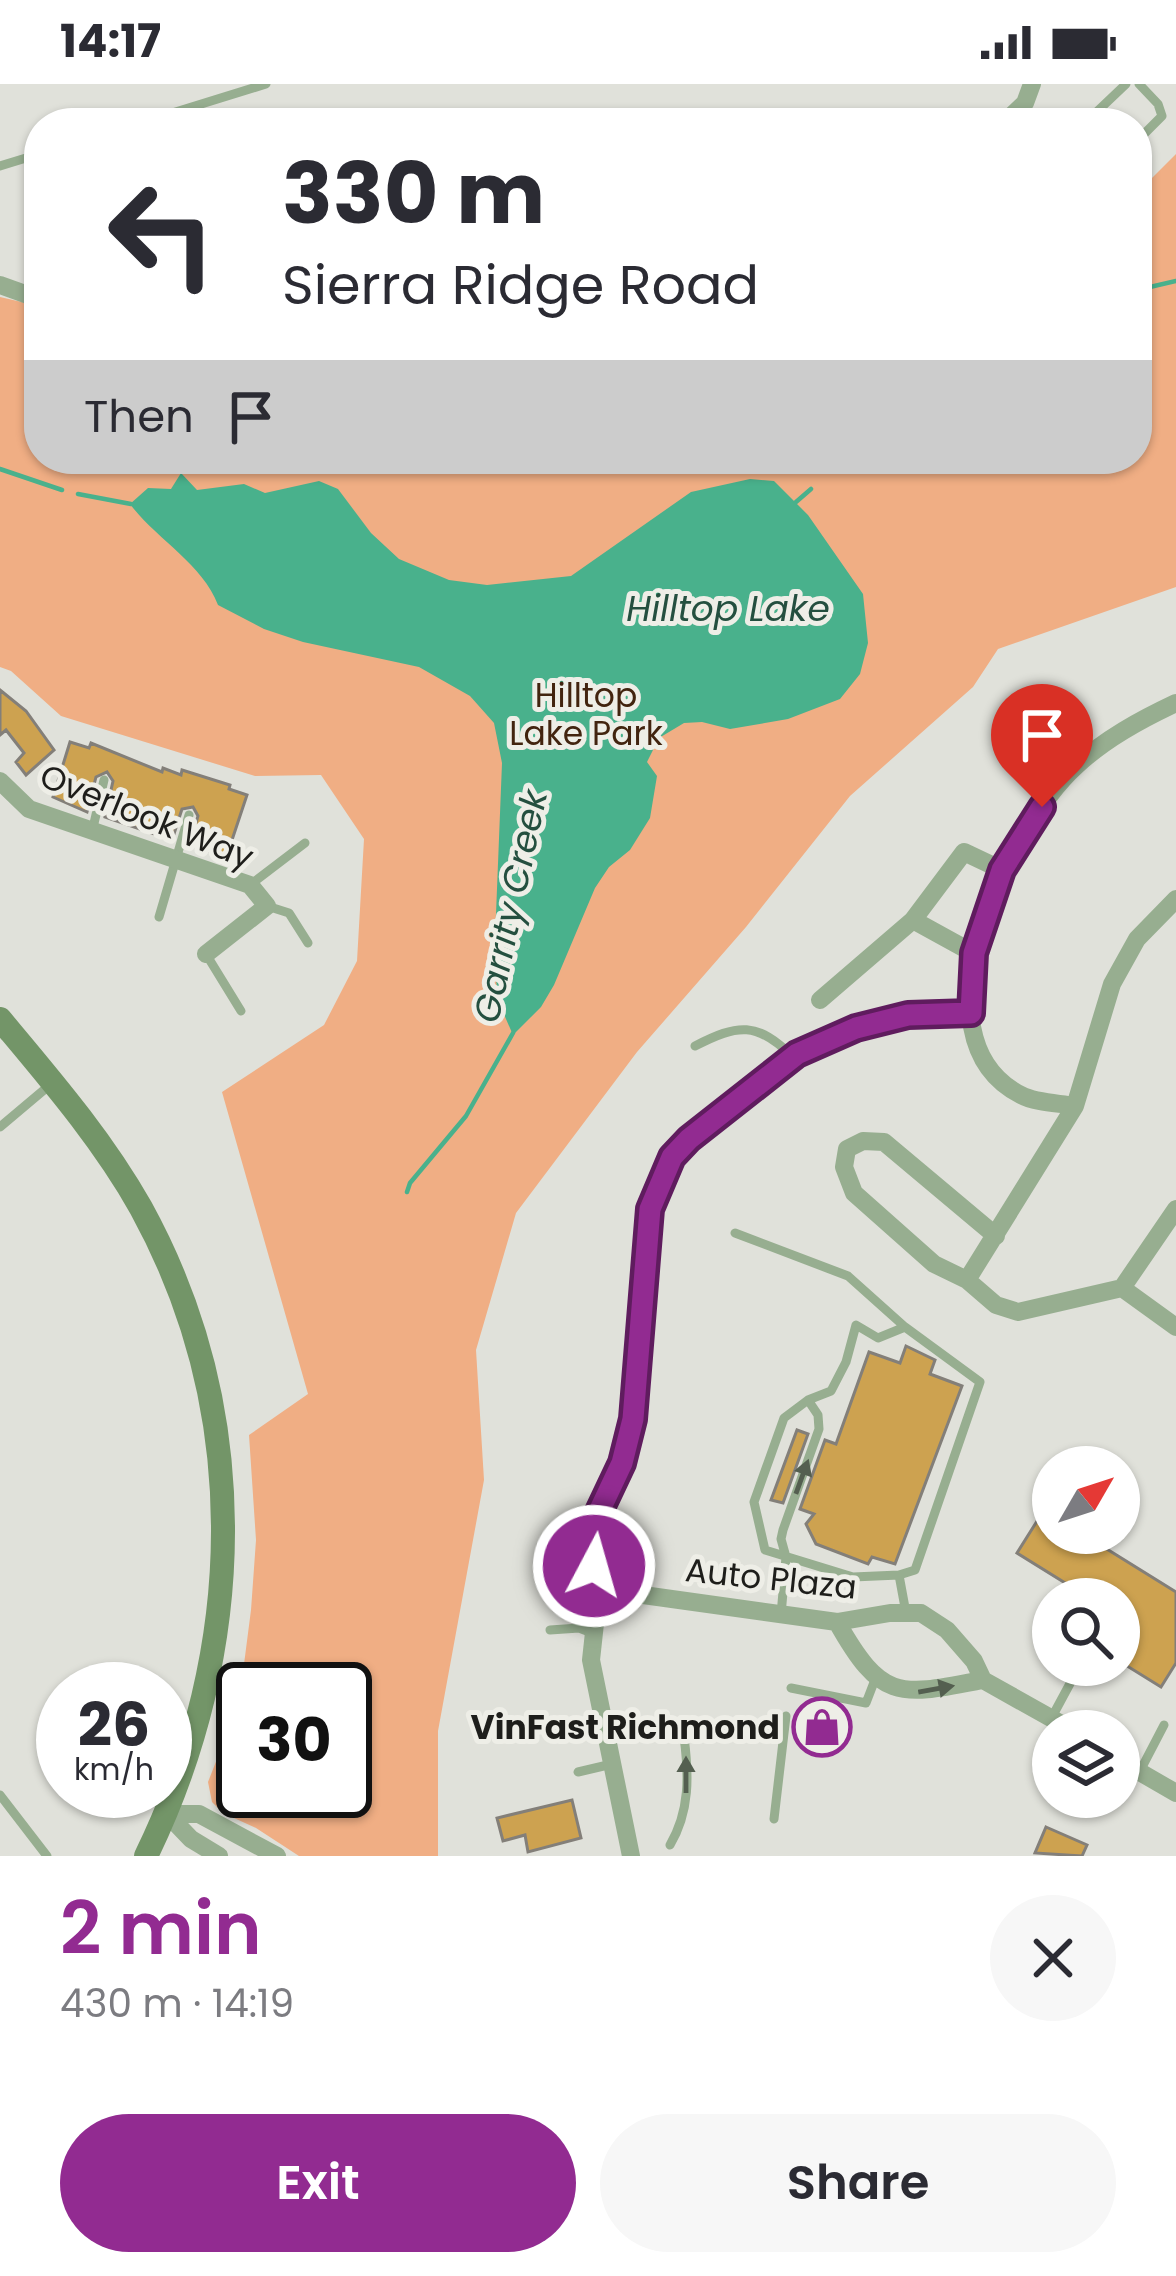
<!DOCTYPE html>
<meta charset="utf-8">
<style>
:root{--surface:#fff;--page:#f7f7f7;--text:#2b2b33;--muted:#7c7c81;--accent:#922b91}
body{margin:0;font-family:Poppins,sans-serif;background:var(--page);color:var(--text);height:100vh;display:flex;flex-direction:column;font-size:45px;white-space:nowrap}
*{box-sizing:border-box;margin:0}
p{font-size:39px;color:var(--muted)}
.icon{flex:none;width:66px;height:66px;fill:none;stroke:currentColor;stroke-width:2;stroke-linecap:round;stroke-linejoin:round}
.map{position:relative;height:1772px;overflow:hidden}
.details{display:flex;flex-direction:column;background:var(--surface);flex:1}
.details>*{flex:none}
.banner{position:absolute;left:24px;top:24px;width:1128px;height:366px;border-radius:48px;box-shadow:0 3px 9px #0004;background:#fff;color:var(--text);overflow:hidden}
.needle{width:78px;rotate:51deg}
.fabs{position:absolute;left:1032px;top:1362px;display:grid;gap:24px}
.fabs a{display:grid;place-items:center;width:108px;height:108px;border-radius:50%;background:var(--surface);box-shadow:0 3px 9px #0004;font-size:60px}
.speed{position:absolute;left:36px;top:1578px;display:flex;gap:24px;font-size:60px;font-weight:700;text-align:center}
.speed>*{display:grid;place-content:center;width:156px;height:156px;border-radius:50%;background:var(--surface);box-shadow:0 3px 9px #0004;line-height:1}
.speed small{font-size:30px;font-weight:400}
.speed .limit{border:6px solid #111;border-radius:18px;background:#fff;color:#111}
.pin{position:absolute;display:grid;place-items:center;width:102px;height:102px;color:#fff;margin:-123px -51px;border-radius:50% 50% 50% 0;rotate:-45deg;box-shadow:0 0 12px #0007}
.pin .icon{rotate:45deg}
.me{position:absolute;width:132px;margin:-66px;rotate:6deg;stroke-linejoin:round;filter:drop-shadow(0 0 9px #0008)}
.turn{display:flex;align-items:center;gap:42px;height:252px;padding:0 60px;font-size:54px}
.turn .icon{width:156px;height:156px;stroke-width:2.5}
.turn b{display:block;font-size:84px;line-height:102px}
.then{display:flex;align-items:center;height:114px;padding:0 60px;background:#0003;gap:24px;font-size:45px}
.round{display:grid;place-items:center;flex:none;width:126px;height:126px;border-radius:63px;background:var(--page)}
.head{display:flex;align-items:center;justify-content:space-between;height:204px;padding:0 60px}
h1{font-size:72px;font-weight:600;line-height:90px;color:var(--accent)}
.button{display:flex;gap:24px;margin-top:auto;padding:24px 60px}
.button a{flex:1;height:138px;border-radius:72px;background:var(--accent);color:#fff;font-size:48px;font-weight:600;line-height:138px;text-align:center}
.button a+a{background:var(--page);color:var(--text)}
.status{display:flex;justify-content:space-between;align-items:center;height:84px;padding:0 60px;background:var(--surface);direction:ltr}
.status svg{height:33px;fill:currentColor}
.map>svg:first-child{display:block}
.green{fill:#f0ae84;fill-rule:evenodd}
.water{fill:#49b18c}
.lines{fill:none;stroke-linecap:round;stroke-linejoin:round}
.stream{stroke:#49b18c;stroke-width:4.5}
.building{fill:#cda250;stroke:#837f79;stroke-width:3}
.lane{stroke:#97ae90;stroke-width:9}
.street{stroke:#97ae90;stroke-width:18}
.secondary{stroke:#739568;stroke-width:24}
.oneway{fill:#545f50}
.route-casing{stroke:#5f1c5e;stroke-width:30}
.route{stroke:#922b91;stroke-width:21}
.labels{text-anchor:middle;stroke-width:10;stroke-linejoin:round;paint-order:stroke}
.park-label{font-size:33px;fill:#42240f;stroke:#eeeee7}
.street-label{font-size:33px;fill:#1e1e1b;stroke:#eeeee7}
.poi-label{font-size:33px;font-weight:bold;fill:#1e1e1b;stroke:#eeeee7;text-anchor:end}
.water-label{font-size:36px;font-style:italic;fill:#244f3f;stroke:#eeeee7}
</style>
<div class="status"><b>14:17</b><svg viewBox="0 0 49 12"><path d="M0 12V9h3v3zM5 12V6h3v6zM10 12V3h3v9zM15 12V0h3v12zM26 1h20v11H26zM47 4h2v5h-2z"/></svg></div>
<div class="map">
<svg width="1176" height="1772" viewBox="0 0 1176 1772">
<rect width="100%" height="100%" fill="#e0e1da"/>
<path class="green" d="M1176 70V503L998 565 973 603 850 712 746 843 637 968 516 1129 476 1266 484 1396 438 1647V1772H299L256 1744 223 1729 212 1718 208 1698 230 1642 243 1588 251 1526 256 1456 249 1351 308 1310 222 1008 324 941 357 877 364 755 321 691 255 692 61 632 11 587 0 583V213L39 222V375H1137V109ZM243 1605H345V1707H243Z"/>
<path class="water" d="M181 389 197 406 244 400 265 409 319 397 338 405 371 449 399 475 449 496 487 501 571 492 691 408 750 395 774 397 808 431 863 510 868 559 860 590 840 615 788 635 730 645 702 638 684 639 659 654 647 678 657 692 650 734 630 766 609 783 595 804 554 901 541 923 513 951 499 919 494 880 502 679 494 639 470 612 419 583 303 558 264 545 218 521C202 479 156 455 130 420L148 404 171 405Z"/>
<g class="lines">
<path class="stream" d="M1137 206 1176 197
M0 385 62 406
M78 410 131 420
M796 418 811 405
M407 1108 410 1099 466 1032 513 949"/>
</g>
<path class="building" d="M0 606 26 627 54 666 26 691 16 678 24 669 6 646 0 651Z
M70 658 89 664 91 659 162 688 163 684 181 691 182 686 230 701 229 705 247 711 226 774 190 759 198 732 193 723 182 725 172 756 105 733 113 697 107 688 96 693 87 728 53 713Z
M906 1262 935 1276 930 1290 962 1302 895 1480 872 1473 868 1480 816 1460 806 1440 814 1430 800 1425 825 1356 836 1360 869 1268 900 1279Z
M797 1346 808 1350 783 1419 771 1416Z
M1044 1426 1053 1431V1449H1081L1176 1508V1579L1161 1603 1119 1577V1515H1091L1017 1469Z
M572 1716 581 1754 528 1768 525 1751 503 1757 497 1734Z
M1046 1743 1087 1761 1082 1772 1035 1769Z"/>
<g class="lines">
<path class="lane" d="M140 39 266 0
M1085 39 1126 0
M1137 57 1162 32 1158 20 1139 0
M0 82 39 70
M92 748 104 696
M250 801 305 759
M267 822 289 829 308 859
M159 833 189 731
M206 870 241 927
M695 962C738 940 757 937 793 973
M0 1043 51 1000
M735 1149 848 1192 905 1243 980 1298 915 1486 899 1491
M905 1243 878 1254 856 1241 846 1278 831 1307 808 1316 784 1334 754 1418 765 1466 853 1493 899 1491 906 1529
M781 1531 786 1473 781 1455 783 1446 819 1345 818 1331 808 1316
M550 1546 579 1544 592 1549
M791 1604 866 1619 876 1593
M1052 1633 1073 1594 1072 1581
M648 1649 684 1653C689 1691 690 1727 670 1761
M578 1688 612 1680
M1139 1689 1164 1641
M0 1711 47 1772
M774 1735 786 1632"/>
<path class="street" d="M1004 39 1025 19 1032 0
M0 201 39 215
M0 697 29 725 250 801 267 822 206 870
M913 836 973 869
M820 916 913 836 964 768 1002 786
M1075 1022C1058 1019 1036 1019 1021 1011 907 953 1010 742 1076 682 1105 655 1140 636 1176 619
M996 1152 884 1058 863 1057 847 1065 844 1083 854 1109 934 1180 967 1196 996 1221 1018 1228 1122 1204
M967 1196 1075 1022 1112 900 1137 855 1176 815
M1122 1204 1176 1125
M1122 1204 1176 1243
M618 1518C610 1506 598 1492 594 1479 585 1443 607 1415 620 1384 626 1370 629 1354 632 1339 646 1271 637 1198 649 1129 662 1054 786 970 854 945 892 931 931 931 971 929
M837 1538C882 1618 899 1612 983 1596
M1119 1676 1176 1709
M167 1730H199L277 1772
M167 1730 191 1755 219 1772
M631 1772 591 1576 596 1530 636 1510 837 1538 890 1529H921L947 1546 974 1577 983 1596 1074 1647"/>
<path class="secondary" d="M0 935C51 996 102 1055 141 1124 253 1328 246 1567 146 1772"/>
</g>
<defs><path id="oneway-solid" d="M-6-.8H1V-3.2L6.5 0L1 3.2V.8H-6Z" transform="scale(3)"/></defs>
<g class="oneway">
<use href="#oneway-solid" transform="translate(802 1393) rotate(-70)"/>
<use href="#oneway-solid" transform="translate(936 1605) rotate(-10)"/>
<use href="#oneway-solid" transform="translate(686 1691) rotate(-90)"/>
</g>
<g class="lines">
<defs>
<path id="route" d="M594 1482 596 1434 622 1379 633 1335 650 1125 672 1073 689 1055 797 970 856 944 908 931 971 929 974 869 1002 786 1042 723"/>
</defs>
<use href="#route" class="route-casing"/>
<use href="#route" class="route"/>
</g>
<defs>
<symbol id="shop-ring" viewBox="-11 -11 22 22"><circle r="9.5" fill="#eeeee7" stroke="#922b91" stroke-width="1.5"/><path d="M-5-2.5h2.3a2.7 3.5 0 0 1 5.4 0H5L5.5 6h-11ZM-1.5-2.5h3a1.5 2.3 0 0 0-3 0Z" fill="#922b91"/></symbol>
</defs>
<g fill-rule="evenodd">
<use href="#shop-ring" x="789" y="1610" width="66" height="66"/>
</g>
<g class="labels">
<g class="park-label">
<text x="586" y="623">Hilltop<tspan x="586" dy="38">Lake Park</tspan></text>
</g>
<g class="street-label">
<text transform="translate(147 732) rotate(22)" y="12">Overlook Way</text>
<text transform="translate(771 1494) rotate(6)" y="12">Auto Plaza</text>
</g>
<g class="poi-label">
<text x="780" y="1655">VinFast Richmond</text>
</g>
<g class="water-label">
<text x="728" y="537">Hilltop Lake</text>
<text transform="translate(510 822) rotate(-78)" y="13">Garrity Creek</text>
</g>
</g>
</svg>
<div class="fabs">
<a><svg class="needle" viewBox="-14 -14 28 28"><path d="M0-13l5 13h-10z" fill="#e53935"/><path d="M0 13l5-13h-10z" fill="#7c7c81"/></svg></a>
<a><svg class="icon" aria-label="search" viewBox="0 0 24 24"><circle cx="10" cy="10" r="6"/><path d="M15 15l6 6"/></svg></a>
<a><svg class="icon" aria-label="layers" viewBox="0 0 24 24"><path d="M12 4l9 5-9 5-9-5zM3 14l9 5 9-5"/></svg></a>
</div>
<div class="speed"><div>26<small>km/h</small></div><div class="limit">30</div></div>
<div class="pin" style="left:1042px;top:723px;background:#d93025"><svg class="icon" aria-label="arrive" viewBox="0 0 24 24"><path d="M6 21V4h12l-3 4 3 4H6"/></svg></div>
<svg class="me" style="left:594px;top:1482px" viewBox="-20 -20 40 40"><circle r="17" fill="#922b91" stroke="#fff" stroke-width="3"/><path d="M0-11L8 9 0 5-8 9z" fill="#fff"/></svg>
<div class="banner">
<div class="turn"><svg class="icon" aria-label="left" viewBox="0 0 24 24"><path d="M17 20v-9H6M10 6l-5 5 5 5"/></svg><div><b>330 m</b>Sierra Ridge Road</div></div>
<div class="then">Then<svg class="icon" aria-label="arrive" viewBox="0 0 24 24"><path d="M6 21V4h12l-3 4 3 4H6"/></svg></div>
</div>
</div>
<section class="details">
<div class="head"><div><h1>2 min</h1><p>430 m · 14:19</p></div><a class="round"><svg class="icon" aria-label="close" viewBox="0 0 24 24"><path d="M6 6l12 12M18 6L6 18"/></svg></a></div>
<div class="button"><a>Exit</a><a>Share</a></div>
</section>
